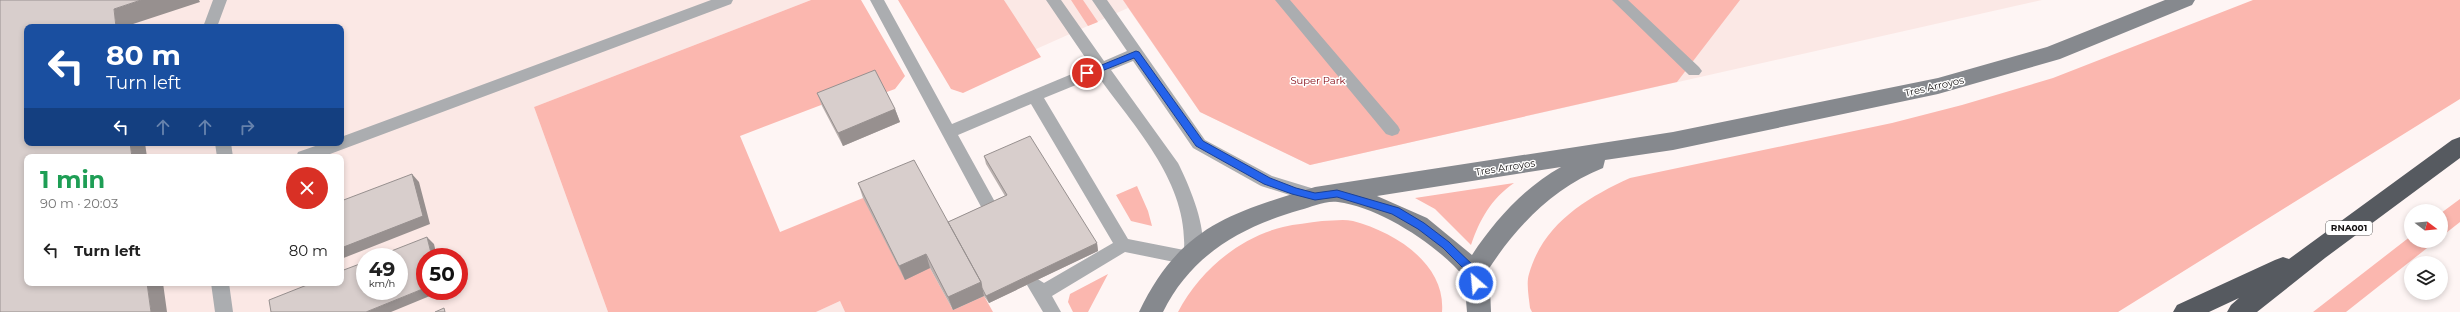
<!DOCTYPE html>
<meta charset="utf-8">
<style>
:root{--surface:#fff;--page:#f6f6f6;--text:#222;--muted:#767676}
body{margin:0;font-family:Montserrat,sans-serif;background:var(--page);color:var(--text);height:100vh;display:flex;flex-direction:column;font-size:15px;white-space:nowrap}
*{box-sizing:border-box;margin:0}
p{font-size:13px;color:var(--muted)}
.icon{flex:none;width:22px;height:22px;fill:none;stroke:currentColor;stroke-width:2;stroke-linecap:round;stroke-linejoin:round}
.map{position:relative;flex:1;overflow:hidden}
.sheet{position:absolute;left:24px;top:154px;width:320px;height:132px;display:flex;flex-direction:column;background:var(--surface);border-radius:8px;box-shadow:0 2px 6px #0003}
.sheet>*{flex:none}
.banner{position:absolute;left:24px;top:24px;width:320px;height:122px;border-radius:8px;box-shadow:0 2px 6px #0003;background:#1a4fa0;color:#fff;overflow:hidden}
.needle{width:26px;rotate:106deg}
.tools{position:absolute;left:2404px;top:204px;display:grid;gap:8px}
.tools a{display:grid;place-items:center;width:44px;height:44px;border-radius:50%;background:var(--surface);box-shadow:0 2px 6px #0003;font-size:20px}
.speed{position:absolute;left:356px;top:248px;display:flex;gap:8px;font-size:20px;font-weight:700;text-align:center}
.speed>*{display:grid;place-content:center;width:52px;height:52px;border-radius:50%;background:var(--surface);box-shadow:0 2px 6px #0003;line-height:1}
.speed small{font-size:10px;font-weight:400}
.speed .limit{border:6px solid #d22;background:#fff;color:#111}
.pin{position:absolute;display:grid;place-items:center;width:34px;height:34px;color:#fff;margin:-17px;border:2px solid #fff;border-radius:50%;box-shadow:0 1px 4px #0007}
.me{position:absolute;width:44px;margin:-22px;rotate:333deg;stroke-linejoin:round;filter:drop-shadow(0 0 3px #0008)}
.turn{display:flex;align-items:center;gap:14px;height:84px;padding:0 16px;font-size:18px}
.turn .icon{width:52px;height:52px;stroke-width:2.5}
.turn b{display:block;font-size:28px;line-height:34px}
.lanes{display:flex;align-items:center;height:38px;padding:0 16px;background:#0003;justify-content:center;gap:20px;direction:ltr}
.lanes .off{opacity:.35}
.round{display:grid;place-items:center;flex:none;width:42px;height:42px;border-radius:21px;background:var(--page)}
.headline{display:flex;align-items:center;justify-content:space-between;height:68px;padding:0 16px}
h1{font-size:24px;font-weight:700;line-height:30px;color:#1e9e55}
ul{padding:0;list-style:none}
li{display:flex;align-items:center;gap:12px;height:56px;padding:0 16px}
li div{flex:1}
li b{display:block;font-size:15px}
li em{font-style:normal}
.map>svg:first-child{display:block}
.built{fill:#fbe8e5;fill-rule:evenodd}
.green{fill:#fbb7af}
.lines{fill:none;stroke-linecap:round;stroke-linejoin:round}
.lane{fill:#abadb0;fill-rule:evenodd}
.secondary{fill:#86898e;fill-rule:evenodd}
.highway{fill:#565a60;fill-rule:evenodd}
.wall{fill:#bab1af}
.shaded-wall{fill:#97908f}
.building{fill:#d8cecc;stroke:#97908f}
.route{fill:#2563eb;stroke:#184099}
.labels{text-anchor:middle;stroke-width:3;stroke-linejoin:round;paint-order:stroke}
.shield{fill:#fff;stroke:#5a5858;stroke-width:1}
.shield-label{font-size:9px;font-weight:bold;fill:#131010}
.park-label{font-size:10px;fill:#84040e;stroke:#fff}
.street-label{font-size:10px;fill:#131010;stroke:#fff}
</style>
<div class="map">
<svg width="2460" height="312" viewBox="0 0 2460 312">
<rect width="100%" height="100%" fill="#fef5f4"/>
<path class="built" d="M0 0H811L534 107 608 312H0ZM27 27H341V143H27ZM27 157H341V283H27ZM365 257H399V291H365ZM425 257H459V291H425Z
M1004 0H2042L1310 165 1200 112 1128 8 1034 50Z
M840 301 845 312H816Z"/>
<path class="green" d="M811 0H861L905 76 895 89 884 93 879 83 740 136 780 232 863 198 930 268 953 310 984 296 993 312H845L840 301 816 312H608L534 107Z
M898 0H1004L1041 57 963 93 951 89Z
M1071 0H1083L1098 22 1088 26Z
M1123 0H1740L1677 82 1310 165 1200 112Z
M2253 0H2460V99L2118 312H1532L1530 308C1529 298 1526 283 1529 274 1543 224 1586 198 1630 178L1892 123 1962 105 2053 78Z
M1514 183C1491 199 1480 219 1471 245L1435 209 1415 198Z
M1137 186 1148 211 1152 226 1131 221 1116 195Z
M2460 199V222L2441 237V213Z
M1322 221C1332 221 1343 219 1353 221 1395 232 1446 264 1442 312H1178C1199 272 1238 238 1283 227 1295 224 1309 223 1322 221Z
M2411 236V241H2436L2346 312H2313Z
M1108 274 1088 312H1073L1068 302 1070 294Z"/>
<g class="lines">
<path class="lane" d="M213 0H227L217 27H203Z
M711 0H733L731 4 322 157H296L298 152 324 143H341V137Z
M870 0H884L952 124 1091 66 1046 0H1061L1104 61 1127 51 1092 0H1107L1205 140 1272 176 1321 191 1323 196 1321 201 1315 203 1261 186 1193 148 1133 61 1111 70 1178 163C1188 183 1221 254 1189 265L1125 252 1052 296 1061 312H1043L1027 285 1030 280 1036 278 1044 283 1113 243 1031 104 958 135 1000 211 998 216 992 218 986 216ZM1098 76C1135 128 1188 182 1184 250L1128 239 1044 98Z
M1275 0H1290L1398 126 1400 130 1398 134 1392 136 1386 134Z
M1612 0H1628L1699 67 1702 71 1699 75H1689Z
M215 143H231L233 157H217Z
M211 283H229L233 312H215Z"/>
<path class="secondary" d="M2165 0H2195L2192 5 2060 59 1938 94 1673 150 1605 160 1603 168C1552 188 1515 228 1486 273L1490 287 1491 312H1467L1464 277C1438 245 1379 207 1338 202 1326 200 1311 207 1300 210 1241 227 1191 255 1163 312H1139C1180 226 1231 213 1315 187L1673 132 1938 78 2047 47ZM1561 167C1525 187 1495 220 1472 255L1427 218 1377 196Z"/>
<path class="highway" d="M2460 137V158L2325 258 2257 312H2227L2231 305 2239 298 2209 312H2173L2177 305 2275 260 2283 257 2289 259 2452 140Z"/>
</g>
<path class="wall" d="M817 93 895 109 900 122 843 146 822 106Z
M984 156 1097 243 1098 251 989 303 984 296 953 310 930 268 905 280 863 198 858 183 948 222 1005 196 986 164Z"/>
<path class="shaded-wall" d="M141 0H199L200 2 130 25V27H116L114 9Z
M895 109 900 122 843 146 838 133Z
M130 143H145L147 157H132Z
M412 174 419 182 430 224 341 259V248Z
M427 237 434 244 437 257H432Z
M1097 243 1098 251 989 303 986 296Z
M926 254 930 268 905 280 899 266Z
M981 282 984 296 953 310 948 297Z
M147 283H163L167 312H151Z
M271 283H281L274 286Z
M425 288V291H442L391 312H366Z"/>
<path class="building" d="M0 0H141L114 9 116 27H27V143H130L132 157H27V283H147L151 312H0Z
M875 70 895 109 838 133 817 93Z
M1030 136 1097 243 986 296 982 288 981 282 948 222 1007 195 984 156Z
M914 160 981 282 948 297 926 254 899 266 858 183Z
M412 174 423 216 341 248V201Z
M427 237 432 257H425V288L366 312H271L269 300 312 283H341V271L365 262V291H399V257H376Z
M444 308 445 312H435Z"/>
<path class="route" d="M1136 51 1139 52 1203 141 1270 178 1296 188 1315 193 1337 190 1399 208 1424 223 1449 242 1477 269 1481 283 1480 286H1473L1469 274 1443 248 1418 229 1392 214 1337 197 1315 200 1292 194 1264 184 1196 146 1134 58 1087 77 1082 73Z"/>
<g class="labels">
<rect class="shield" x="2326" y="221" width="46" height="14" rx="3"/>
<g class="shield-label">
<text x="2349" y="231">RNA001</text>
</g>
<g class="park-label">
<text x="1318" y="84">Super Park</text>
</g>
<g class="street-label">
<text transform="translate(1934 86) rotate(-13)" y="4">Tres Arroyos</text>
<text transform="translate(1505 167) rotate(-9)" y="4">Tres Arroyos</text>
</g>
</g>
</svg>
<div class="tools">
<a><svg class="needle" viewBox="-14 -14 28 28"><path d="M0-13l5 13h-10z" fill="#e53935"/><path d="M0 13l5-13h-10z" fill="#767676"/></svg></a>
<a><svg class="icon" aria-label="layers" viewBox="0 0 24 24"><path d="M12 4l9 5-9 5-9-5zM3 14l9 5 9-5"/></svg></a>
</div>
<div class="speed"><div>49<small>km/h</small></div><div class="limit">50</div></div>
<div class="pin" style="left:1087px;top:73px;background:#d93025"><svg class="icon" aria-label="arrive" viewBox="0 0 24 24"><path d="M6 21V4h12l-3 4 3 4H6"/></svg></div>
<svg class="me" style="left:1476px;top:283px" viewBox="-20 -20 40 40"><circle r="17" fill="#2563eb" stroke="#fff" stroke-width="3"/><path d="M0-11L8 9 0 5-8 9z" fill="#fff"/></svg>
<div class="banner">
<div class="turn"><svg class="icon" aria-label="left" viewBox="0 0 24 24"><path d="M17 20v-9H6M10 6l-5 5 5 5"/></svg><div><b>80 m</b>Turn left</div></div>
<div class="lanes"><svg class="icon" aria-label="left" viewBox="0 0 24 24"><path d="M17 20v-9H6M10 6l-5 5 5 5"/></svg><svg class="icon off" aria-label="ahead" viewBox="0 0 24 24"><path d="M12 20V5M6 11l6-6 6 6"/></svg><svg class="icon off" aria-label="ahead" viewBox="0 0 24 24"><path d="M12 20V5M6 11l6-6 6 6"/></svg><svg class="icon off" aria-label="right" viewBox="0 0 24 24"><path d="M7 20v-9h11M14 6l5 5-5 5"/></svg></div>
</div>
<section class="sheet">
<div class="headline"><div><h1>1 min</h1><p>90 m · 20:03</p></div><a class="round" style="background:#d93025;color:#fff"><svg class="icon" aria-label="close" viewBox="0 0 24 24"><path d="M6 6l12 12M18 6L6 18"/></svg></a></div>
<ul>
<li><svg class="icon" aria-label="left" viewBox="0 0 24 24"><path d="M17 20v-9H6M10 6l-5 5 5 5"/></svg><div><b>Turn left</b></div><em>80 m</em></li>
</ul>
</section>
</div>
